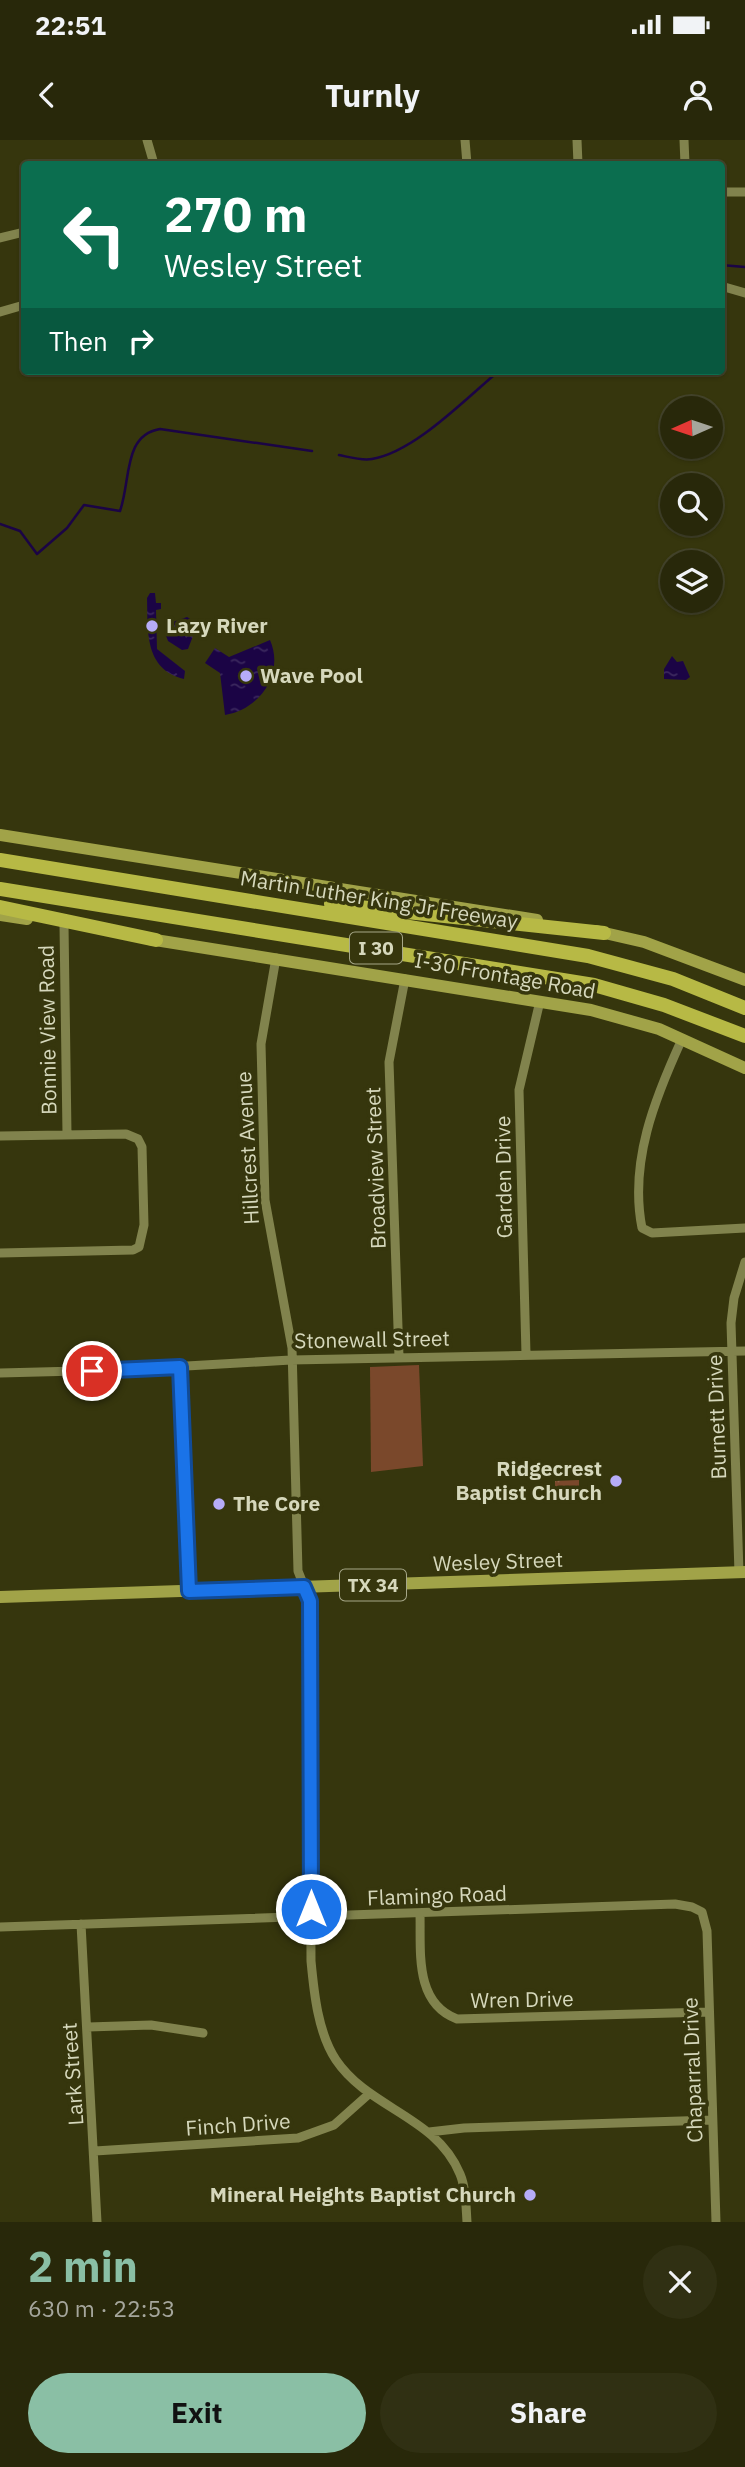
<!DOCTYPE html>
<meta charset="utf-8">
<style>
:root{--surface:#28280a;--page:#303013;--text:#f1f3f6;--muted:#a5a69c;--line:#44442b;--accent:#8abfa5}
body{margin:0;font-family:"IBM Plex Sans",sans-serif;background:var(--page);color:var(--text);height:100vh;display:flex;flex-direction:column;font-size:26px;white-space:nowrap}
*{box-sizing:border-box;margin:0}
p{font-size:23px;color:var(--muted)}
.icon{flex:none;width:38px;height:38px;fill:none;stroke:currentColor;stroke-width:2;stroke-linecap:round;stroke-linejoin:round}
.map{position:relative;height:2082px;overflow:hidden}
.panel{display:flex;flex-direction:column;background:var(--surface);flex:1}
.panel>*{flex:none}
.guide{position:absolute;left:21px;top:21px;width:704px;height:214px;border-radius:7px;box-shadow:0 2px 5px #0004,0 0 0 2px var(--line);background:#0b6e4f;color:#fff;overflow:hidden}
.needle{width:46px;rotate:267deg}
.tools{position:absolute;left:660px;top:256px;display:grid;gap:14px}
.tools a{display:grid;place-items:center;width:63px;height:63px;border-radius:50%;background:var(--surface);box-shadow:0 2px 5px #0004,0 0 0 2px var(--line);font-size:35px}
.pin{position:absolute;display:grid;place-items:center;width:60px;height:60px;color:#fff;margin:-30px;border:4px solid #fff;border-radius:50%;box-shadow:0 2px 7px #0007}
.me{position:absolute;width:77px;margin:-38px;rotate:0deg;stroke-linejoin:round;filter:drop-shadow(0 0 5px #0008)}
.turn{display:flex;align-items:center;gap:24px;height:147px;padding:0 28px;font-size:32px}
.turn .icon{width:91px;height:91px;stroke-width:2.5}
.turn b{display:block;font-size:49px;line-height:60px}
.then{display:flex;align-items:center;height:66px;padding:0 28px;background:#0003;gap:14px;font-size:26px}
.round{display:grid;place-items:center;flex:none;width:74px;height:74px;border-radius:37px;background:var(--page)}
.head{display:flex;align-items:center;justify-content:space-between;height:119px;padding:0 28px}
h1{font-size:42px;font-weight:800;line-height:52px;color:var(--accent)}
.cta{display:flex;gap:14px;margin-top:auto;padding:14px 28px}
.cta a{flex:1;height:80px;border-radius:42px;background:var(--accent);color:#111;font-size:28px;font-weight:800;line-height:80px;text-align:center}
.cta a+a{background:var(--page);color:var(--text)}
.status{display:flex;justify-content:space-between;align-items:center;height:49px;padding:0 35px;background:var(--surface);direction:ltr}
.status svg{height:19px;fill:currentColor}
header{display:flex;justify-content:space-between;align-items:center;height:91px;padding:0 28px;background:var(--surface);font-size:32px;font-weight:800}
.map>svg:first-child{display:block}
.grass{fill:#7a482b}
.park{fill:url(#park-tufts)}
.water{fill:url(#water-ripples)}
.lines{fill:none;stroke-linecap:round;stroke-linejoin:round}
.stream{stroke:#1b0445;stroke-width:2.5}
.minor{stroke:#81834d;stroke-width:9}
.major{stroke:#a1a348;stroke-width:12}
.highway{stroke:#b7b945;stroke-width:14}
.route-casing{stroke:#114b97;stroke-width:18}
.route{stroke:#1a73e8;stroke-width:12}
.poi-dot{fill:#b6acf8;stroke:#36360d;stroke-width:2.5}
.labels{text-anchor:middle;stroke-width:7;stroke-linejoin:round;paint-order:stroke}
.shield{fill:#36360d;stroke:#a6a788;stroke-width:2}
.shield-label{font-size:19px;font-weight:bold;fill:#d6d8bc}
.poi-label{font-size:21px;font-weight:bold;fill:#d6d8bc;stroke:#36360d;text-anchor:start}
.street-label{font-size:21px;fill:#d6d8bc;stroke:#36360d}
</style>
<div class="status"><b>22:51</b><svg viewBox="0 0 49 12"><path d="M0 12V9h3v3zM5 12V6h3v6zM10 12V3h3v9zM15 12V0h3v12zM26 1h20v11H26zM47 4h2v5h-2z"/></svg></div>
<header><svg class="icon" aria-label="back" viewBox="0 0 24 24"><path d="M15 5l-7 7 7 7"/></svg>Turnly<svg class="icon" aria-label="person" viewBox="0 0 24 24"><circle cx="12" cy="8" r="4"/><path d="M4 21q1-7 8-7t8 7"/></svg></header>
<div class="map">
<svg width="745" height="2082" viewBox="0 0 745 2082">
<defs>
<pattern id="park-tufts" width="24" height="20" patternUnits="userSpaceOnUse" patternTransform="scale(1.75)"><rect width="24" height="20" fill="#7a482b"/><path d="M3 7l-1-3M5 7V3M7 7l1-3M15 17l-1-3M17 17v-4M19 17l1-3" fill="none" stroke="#8c6248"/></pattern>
<pattern id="water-ripples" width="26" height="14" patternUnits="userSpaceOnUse" patternTransform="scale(1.75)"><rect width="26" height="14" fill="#1b0445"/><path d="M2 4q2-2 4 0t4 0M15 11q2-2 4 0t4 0" fill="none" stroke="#3b285e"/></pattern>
</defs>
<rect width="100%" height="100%" fill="#36360d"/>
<path class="grass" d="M419 1225 423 1326 371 1332 370 1227Z"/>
<path class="park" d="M579 1340V1355L555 1356V1341Z"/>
<path class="water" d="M150 453H155L156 463H161V469L156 470 157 509 185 531 184 539C144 529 148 491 147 458Z
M187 477 194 481 199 494 193 496 188 509 182 510 168 501 165 493 170 483Z
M270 500C285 534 259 570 225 575L220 533 205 523 215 508 229 517Z
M672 516 677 522 683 521 690 537 686 540 664 539V529Z"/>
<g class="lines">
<path class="stream" d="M721 125 745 127
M339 315C349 317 362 321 372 319 415 312 466 258 499 231
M0 384 20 391 37 414 67 388 84 365 120 371C131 340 123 295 160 289L312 311"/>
<path class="minor" d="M147 0 154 24
M465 0 467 24
M577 0 578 24
M684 0 685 24
M721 52H745
M0 98 24 92
M721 146 745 153
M0 172 24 165
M64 785 67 994
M276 818 261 904 265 1060 292 1208 298 1431 310 1461 311 1821C314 1853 318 1893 336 1920 369 1969 436 1976 460 2034 466 2048 466 2067 467 2082
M682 899C655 958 629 1022 642 1088L652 1093 745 1088
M0 996 126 994 138 999 142 1007 144 1085 139 1107 133 1110 0 1113
M526 1214 519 950 540 861
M399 1217 389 922 405 839
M180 1227 189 1451
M0 1233 117 1230 291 1220 745 1211
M739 1433 731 1183 734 1158 745 1122
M420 1774C421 1811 414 1863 457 1879L708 1872
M81 1784 97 2082
M0 1787 675 1764 692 1767 702 1772 707 1791 716 2082
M88 1887 151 1885 203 1893
M429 1992 464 1988 712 1980
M95 2011 298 1998 334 1985 370 1953"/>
<path class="major" d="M0 695 537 780
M0 775 27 779
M596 791 644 802 745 840
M149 799 591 870 659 889 745 928
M0 1457 745 1432"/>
<path class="highway" d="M0 720 588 816 673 839 745 868
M0 749 594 845 664 865 745 896
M331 764 604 793
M0 767 156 800"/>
</g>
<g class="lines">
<defs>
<path id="route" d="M92 1231 180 1227 189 1451 304 1447 310 1461 311 1769"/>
</defs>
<use href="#route" class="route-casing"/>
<use href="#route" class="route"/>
</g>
<g class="poi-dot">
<circle cx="152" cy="486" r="7"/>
<circle cx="246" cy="536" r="7"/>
<circle cx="616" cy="1341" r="7"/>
<circle cx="219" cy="1364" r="7"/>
<circle cx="530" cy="2055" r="7"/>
</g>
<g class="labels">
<g class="shield">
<rect x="350" y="792.5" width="52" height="31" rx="5"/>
<rect x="340" y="1429.5" width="66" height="31" rx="5"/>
</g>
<g class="shield-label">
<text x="376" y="815">I 30</text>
<text x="373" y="1452">TX 34</text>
</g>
<g class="poi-label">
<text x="166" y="493">Lazy River</text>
<text x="260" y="543">Wave Pool</text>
<text x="602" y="1336" text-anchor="end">Ridgecrest<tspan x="602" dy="24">Baptist Church</tspan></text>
<text x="233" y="1371">The Core</text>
<text x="516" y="2062" text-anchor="end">Mineral Heights Baptist Church</text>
</g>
<g class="street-label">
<text transform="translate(379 760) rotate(9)" y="7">Martin Luther King Jr Freeway</text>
<text transform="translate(505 836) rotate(10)" y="7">I-30 Frontage Road</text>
<text transform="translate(48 890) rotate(-91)" y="7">Bonnie View Road</text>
<text transform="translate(248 1008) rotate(-93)" y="7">Hillcrest Avenue</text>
<text transform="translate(376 1028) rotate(-92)" y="7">Broadview Street</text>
<text transform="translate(504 1037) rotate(-91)" y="7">Garden Drive</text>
<text transform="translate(372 1200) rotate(-1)" y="7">Stonewall Street</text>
<text transform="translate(717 1277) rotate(-92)" y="7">Burnett Drive</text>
<text transform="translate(498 1422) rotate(-2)" y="7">Wesley Street</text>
<text transform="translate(437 1756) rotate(-2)" y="7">Flamingo Road</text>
<text transform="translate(522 1860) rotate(-1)" y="7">Wren Drive</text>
<text transform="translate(693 1930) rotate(-92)" y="7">Chaparral Drive</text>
<text transform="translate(73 1934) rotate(-94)" y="7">Lark Street</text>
<text transform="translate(238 1985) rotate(-4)" y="7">Finch Drive</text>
</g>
</g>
</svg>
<div class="tools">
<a><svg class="needle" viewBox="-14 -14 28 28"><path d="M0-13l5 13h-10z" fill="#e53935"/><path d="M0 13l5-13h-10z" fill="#a5a69c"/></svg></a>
<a><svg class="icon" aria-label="search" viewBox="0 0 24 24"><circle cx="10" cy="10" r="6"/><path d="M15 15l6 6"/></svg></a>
<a><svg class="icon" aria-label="layers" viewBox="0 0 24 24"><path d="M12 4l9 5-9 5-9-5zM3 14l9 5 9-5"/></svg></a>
</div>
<div class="pin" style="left:92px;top:1231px;background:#d93025"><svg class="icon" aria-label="arrive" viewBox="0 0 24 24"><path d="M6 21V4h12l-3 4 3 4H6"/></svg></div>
<svg class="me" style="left:311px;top:1769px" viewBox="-20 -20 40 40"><circle r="17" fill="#1a73e8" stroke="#fff" stroke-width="3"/><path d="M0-11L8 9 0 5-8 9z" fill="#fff"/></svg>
<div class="guide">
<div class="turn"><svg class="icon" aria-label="left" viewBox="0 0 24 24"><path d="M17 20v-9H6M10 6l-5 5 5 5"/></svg><div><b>270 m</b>Wesley Street</div></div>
<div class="then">Then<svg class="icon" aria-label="right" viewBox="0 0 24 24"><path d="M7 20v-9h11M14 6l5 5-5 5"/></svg></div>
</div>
</div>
<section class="panel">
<div class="head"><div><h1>2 min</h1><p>630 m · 22:53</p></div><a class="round"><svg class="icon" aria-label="close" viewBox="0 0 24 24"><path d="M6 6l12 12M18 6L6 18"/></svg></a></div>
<div class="cta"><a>Exit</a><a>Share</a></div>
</section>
